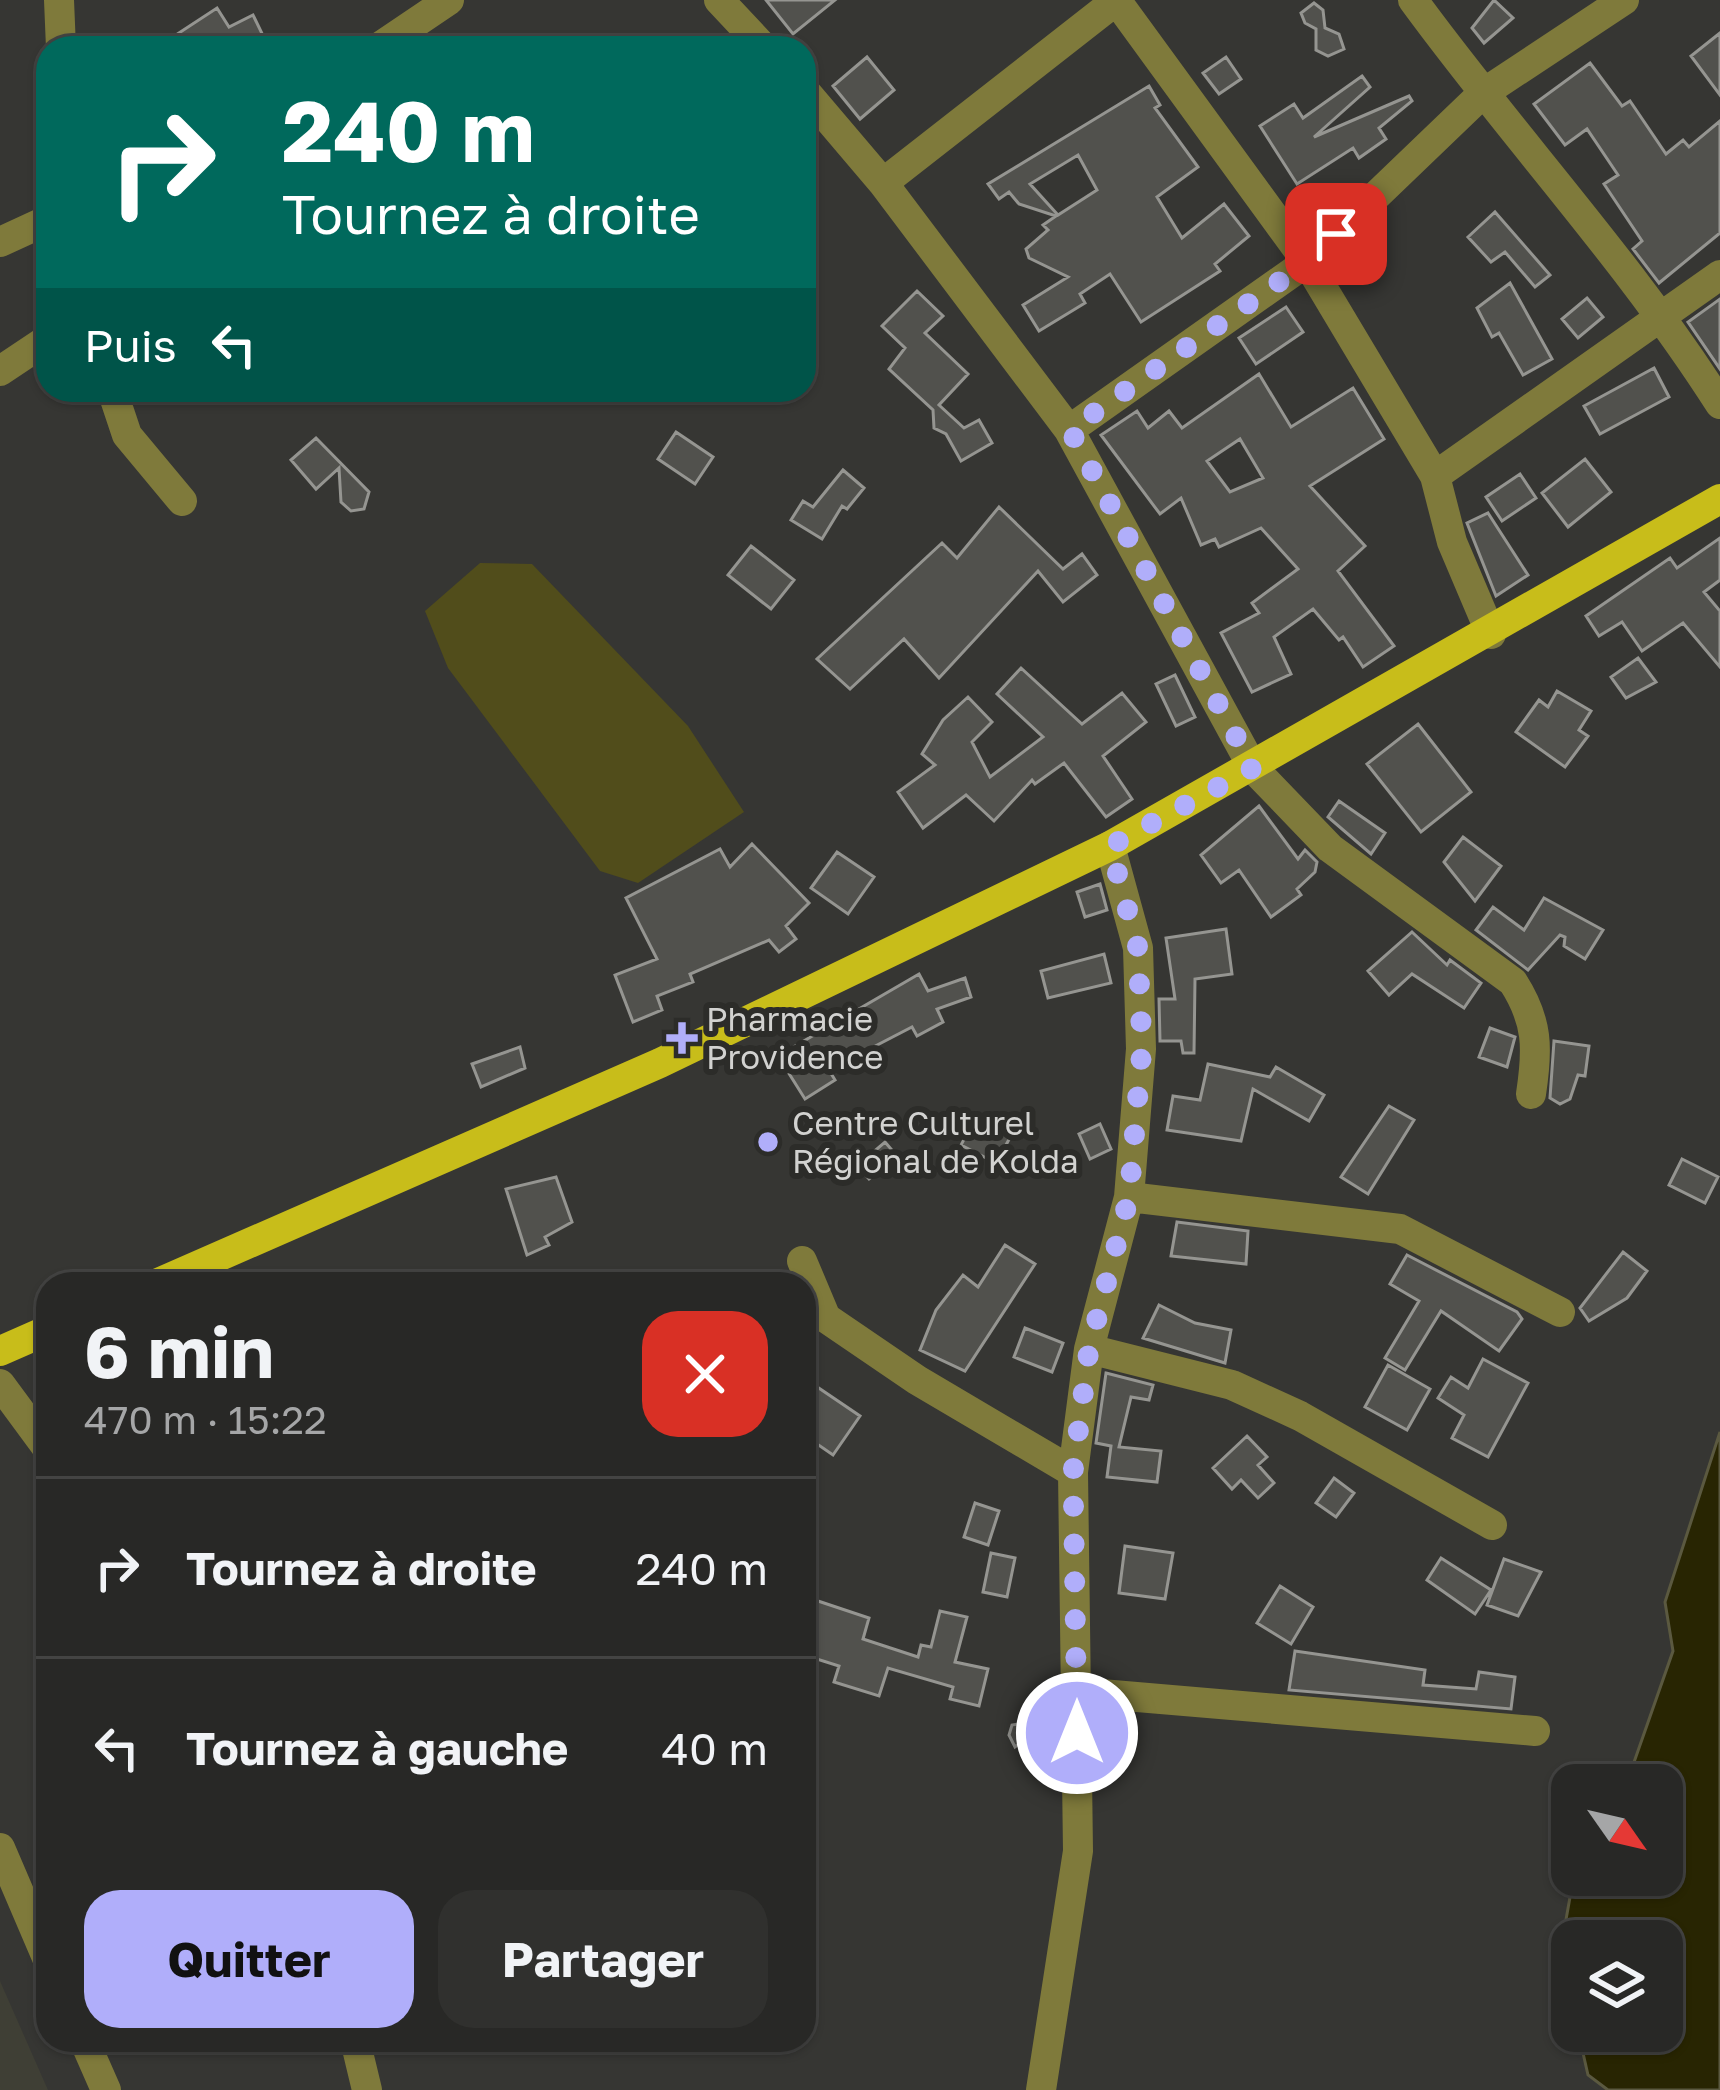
<!DOCTYPE html>
<html lang="fr">
<meta charset="utf-8">
<style>
:root{--surface:#282826;--page:#30302e;--text:#f1f3f6;--muted:#a5a6a7;--line:#444443;--accent:#b0aefa}
body{margin:0;font-family:"Golos Text",sans-serif;background:var(--page);color:var(--text);height:100vh;display:flex;flex-direction:column;font-size:45px;white-space:nowrap}
*{box-sizing:border-box;margin:0}
p{font-size:39px;color:var(--muted)}
.icon{flex:none;width:66px;height:66px;fill:none;stroke:currentColor;stroke-width:2;stroke-linecap:round;stroke-linejoin:round}
.map{position:relative;flex:1;overflow:hidden}
.panel{position:absolute;left:36px;top:1272px;width:780px;height:780px;display:flex;flex-direction:column;background:var(--surface);border-radius:36px;box-shadow:0 3px 9px #0004,0 0 0 3px var(--line)}
.panel>*{flex:none}
.banner{position:absolute;left:36px;top:36px;width:780px;height:366px;border-radius:36px;box-shadow:0 3px 9px #0004,0 0 0 3px var(--line);background:#00695c;color:#fff;overflow:hidden}
.needle{width:78px;rotate:124deg}
.buttons{position:absolute;left:1551px;top:1764px;display:grid;gap:24px}
.buttons a{display:grid;place-items:center;width:132px;height:132px;border-radius:24px;background:var(--surface);box-shadow:0 3px 9px #0004,0 0 0 3px var(--line);font-size:60px}
.pin{position:absolute;display:grid;place-items:center;width:102px;height:102px;color:#fff;margin:-51px;border-radius:24px;box-shadow:0 6px 18px #0006}
.me{position:absolute;width:132px;margin:-66px;rotate:0deg;stroke-linejoin:round;filter:drop-shadow(0 0 9px #0008)}
.turn{display:flex;align-items:center;gap:42px;height:252px;padding:0 48px;font-size:54px}
.turn .icon{width:156px;height:156px;stroke-width:2.5}
.turn b{display:block;font-size:84px;line-height:102px}
.then{display:flex;align-items:center;height:114px;padding:0 48px;background:#0003;gap:24px;font-size:45px}
.round{display:grid;place-items:center;flex:none;width:126px;height:126px;border-radius:36px;background:var(--page)}
.overview{display:flex;align-items:center;justify-content:space-between;height:204px;padding:0 48px}
h1{font-size:72px;font-weight:700;line-height:90px}
.primary-button{display:flex;gap:24px;margin-top:auto;padding:24px 48px}
.primary-button a{flex:1;height:138px;border-radius:36px;background:var(--accent);color:#111;font-size:48px;font-weight:700;line-height:138px;text-align:center}
.primary-button a+a{background:var(--page);color:var(--text)}
ul{padding:0;list-style:none}
li{display:flex;align-items:center;gap:36px;height:180px;padding:0 48px;border-top:3px solid var(--line)}
li div{flex:1}
li b{display:block;font-size:45px}
li em{font-style:normal}
.map>svg:first-child{display:block}
.built{fill:#3f3f35}
.green{fill:#514d1b}
.water{fill:#282502;stroke:#5b5940;stroke-width:3}
.building{fill:#51514d;stroke:#959591;stroke-width:3;fill-rule:evenodd}
.lines{fill:none;stroke-linecap:round;stroke-linejoin:round}
.minor{stroke:#7f7a3b;stroke-width:30}
.major{stroke:#c8bd1a;stroke-width:30}
.route{stroke:#b0aefa;stroke-width:21;stroke-dasharray:0 37.8}
.poi-dot{fill:#b0aefa;stroke:#2c2c29;stroke-width:4.5}
.labels{text-anchor:middle;stroke-width:12;stroke-linejoin:round;paint-order:stroke}
.poi-label{font-size:33px;fill:#d2d2d0;stroke:#2c2c29;text-anchor:start}
</style>
<div class="map">
<svg width="1720" height="2090" viewBox="0 0 1720 2090">
<rect width="100%" height="100%" fill="#363633"/>
<path class="built" d="M0 1981 48 2090H0Z"/>
<path class="green" d="M480 563 532 564 688 726 744 812 638 883 600 871 448 668 425 611Z"/>
<path class="water" d="M1720 1432V2090H1608L1588 2075 1578 2031H1662V1941H1572V2006L1560 1953 1574 1875H1662V1785H1626L1673 1651 1665 1602Z"/>
<path class="building" d="M766 0H835L793 34Z
M1494 0 1513 18 1484 43 1472 28Z
M1314 3 1323 10 1325 28 1339 34 1344 49 1328 56 1316 50V29L1305 23 1301 13Z
M217 8 229 27 253 15 269 48H156Z
M1720 33V95L1691 56Z
M867 57 894 90 860 119 833 86Z
M1226 57 1241 79 1219 94 1203 73Z
M1590 63 1622 106 1630 101 1666 154 1683 140 1689 147 1720 121V233L1659 283 1633 249 1642 241 1604 184 1618 175 1587 129 1565 145 1534 104Z
M1362 76 1370 87 1314 137 1409 96 1412 101 1379 128 1386 139 1359 158 1353 148 1297 184 1260 126 1294 104 1303 118Z
M1149 86 1160 105 1155 108 1198 167 1157 197 1182 238 1224 204 1249 236 1215 264 1220 271 1141 322 1110 274 1080 294 1085 303 1039 331 1023 305 1068 277 1029 258 1026 249 1048 230 1043 225 1056 216 1019 204 1009 192 999 199 988 184ZM1078 155 1097 190 1058 215 1030 184Z
M1495 212 1550 275 1535 287 1505 252 1491 262 1468 237Z
M1510 283 1552 359 1523 375 1499 333 1492 337 1477 308Z
M917 291 943 316 925 333 968 374 939 405 964 428 979 420 992 443 961 461 946 434 934 428 933 410 889 369 905 348 882 326Z
M1587 298 1603 317 1578 338 1562 319Z
M1720 299V369L1688 322Z
M1286 307 1303 332 1256 364 1239 338Z
M1654 368 1669 397 1600 434 1584 406Z
M1259 374 1291 427 1353 388 1384 439 1310 486 1365 546 1338 571 1394 646 1363 667 1343 637 1339 640 1313 609 1274 637 1291 674 1252 692 1221 633 1259 613 1252 603 1298 569 1261 528 1219 547 1215 539 1201 545 1181 498 1160 514 1101 435 1137 411 1148 428 1169 411 1182 428ZM1240 439 1263 478 1230 492 1207 461Z
M676 432 713 457 695 484 658 459Z
M316 438 369 492 364 509 351 511 341 502 339 468 316 489 291 460Z
M1585 459 1611 492 1568 527 1542 493Z
M843 470 864 488 847 509 842 506 822 539 791 520 803 501 813 507Z
M1520 474 1536 498 1502 521 1486 497Z
M999 507 1063 569 1082 554 1097 575 1063 602 1038 571 939 678 904 639 850 689 817 659 942 543 957 558Z
M1488 513 1528 575 1496 596 1467 523Z
M1720 538V580L1704 592 1720 611V667L1683 623 1642 651 1622 622 1599 636 1586 616 1670 558 1677 568Z
M751 546 794 580 771 609 728 575Z
M1638 658 1656 682 1626 698 1611 677Z
M1021 668 1082 724 1122 693 1146 722 1103 756 1132 799 1106 817 1064 763 1035 784 1032 780 994 821 966 795 923 828 898 792 935 765 922 754 943 720 968 697 992 722 972 742 990 777 1043 737 997 694Z
M1175 675 1195 717 1176 726 1156 684Z
M1557 691 1591 711 1579 730 1588 736 1565 767 1516 732 1539 700 1548 707Z
M1418 724 1471 792 1421 832 1367 764Z
M1339 801 1385 833 1371 854 1328 817Z
M1259 806 1298 859 1305 850 1317 862 1315 872 1297 889 1301 895 1271 917 1239 870 1221 883 1201 855Z
M1463 837 1501 866 1475 901 1444 862Z
M752 844 809 903 786 926 796 939 779 952 769 940 690 974 693 982 657 996 662 1010 633 1022 615 975 657 959 626 898 720 849 730 867Z
M837 852 874 877 848 914 811 888Z
M1100 884 1107 910 1085 917 1077 892Z
M1544 898 1603 930 1585 959 1564 946 1565 937 1560 935 1528 970 1476 930 1493 907 1524 930Z
M1226 929 1232 974 1195 979 1194 1053H1183L1181 1041H1160L1159 999H1175L1166 938Z
M1412 932 1447 965 1450 960 1481 983 1464 1008 1412 974 1389 995 1368 971Z
M1104 954 1111 983 1048 998 1041 971Z
M919 974 928 991 965 978 971 997 937 1009 943 1022 917 1036 912 1027 829 1070 835 1080 805 1099 778 1056Z
M1490 1028 1515 1037 1507 1067 1479 1057Z
M1554 1041 1589 1046 1585 1076 1578 1075 1570 1099 1560 1104 1550 1098Z
M520 1047 525 1068 481 1087 472 1064Z
M1208 1064 1270 1077 1276 1067 1324 1095 1309 1121 1253 1089 1241 1141 1167 1130 1173 1096 1200 1100Z
M1389 1106 1414 1120 1368 1194 1341 1177Z
M977 1115 1012 1134 996 1163 961 1145Z
M1100 1124 1111 1149 1090 1159 1079 1134Z
M885 1142 897 1156 869 1179 857 1166Z
M1682 1159 1718 1177 1705 1203 1669 1185Z
M556 1177 572 1222 545 1237 549 1245 527 1255 506 1189Z
M1177 1222 1248 1231 1246 1264 1171 1256Z
M1005 1245 1035 1264 965 1371 920 1350 936 1310 963 1275 978 1287Z
M1623 1252 1647 1271 1627 1298 1589 1321 1580 1308Z
M1407 1255 1517 1312 1522 1319 1499 1351 1441 1311 1405 1370 1385 1358 1419 1301 1390 1284Z
M1159 1305 1195 1323 1231 1330 1225 1363 1143 1338Z
M1025 1328 1063 1343 1052 1372 1014 1357Z
M1483 1359 1528 1383 1488 1457 1452 1438 1464 1415 1438 1398 1451 1377 1468 1388Z
M1388 1365 1430 1389 1407 1430 1365 1407Z
M1106 1373 1153 1385 1149 1400 1131 1397 1119 1447 1161 1451 1157 1482 1107 1477 1111 1446 1096 1443Z
M804 1378 860 1416 833 1455 804 1435Z
M1247 1436 1267 1457 1258 1465 1274 1483 1258 1498 1241 1480 1232 1489 1213 1468Z
M1334 1478 1354 1493 1336 1517 1316 1503Z
M975 1503 999 1511 988 1545 964 1537Z
M1125 1546 1173 1553 1165 1599 1119 1593Z
M991 1553 1015 1558 1007 1597 983 1592Z
M1441 1558 1491 1590 1475 1614 1427 1580Z
M1504 1559 1541 1572 1518 1616 1487 1605Z
M1280 1586 1313 1607 1291 1644 1257 1623Z
M812 1599 869 1618 863 1639 918 1657 921 1645 931 1647 940 1611 967 1617 955 1662 988 1669 979 1706 950 1699 953 1687 888 1668 879 1696 834 1682 839 1666 804 1655V1622Z
M1295 1651 1425 1670 1423 1685 1476 1689 1479 1672 1515 1677 1511 1709 1289 1690Z
M1050 1697 1053 1718 1015 1747 1009 1735 1012 1725 1032 1722 1038 1706Z"/>
<g class="lines">
<path class="minor" d="M59 0 61 48
M719 0 764 48
M1116 0 1307 262 1435 476 1452 542 1491 634
M1413 0C1513 137 1629 261 1720 404
M378 48 449 0
M804 90 883 183 1069 430 1253 768 1330 848 1513 982C1538 1021 1538 1048 1531 1094
M883 183 1117 0
M0 242 48 220
M0 371 48 339
M112 390 127 435 182 501
M1069 430 1307 262 1482 94 1624 0
M1435 476 1720 275
M1129 1197 1400 1229 1560 1312
M802 1261 826 1318 917 1380 1073 1472
M1089 1349 1232 1385 1300 1416 1492 1525
M0 1384 48 1449
M1078 1692 1535 1731
M0 1848 48 1960
M84 2040 106 2090
M355 2040 367 2090
M1041 2090 1078 1851 1073 1472 1089 1349 1129 1197 1141 1049 1138 948 1110 846"/>
<path class="major" d="M156 1284 660 1063 1110 846 1720 499
M0 1351 48 1330"/>
</g>
<g class="lines">
<path class="route" d="M1077 1733 1073 1472 1089 1349 1129 1197 1142 1048 1138 948 1110 846 1253 768 1070 430 1307 262 1336 234"/>
</g>
<g class="poi-dot">
<path d="M676 1020h12v12h12v12h-12v12h-12v-12h-12v-12h12z"/>
<circle cx="768" cy="1142" r="12"/>
</g>
<g class="labels">
<g class="poi-label">
<text x="706" y="1031">Pharmacie<tspan x="706" dy="38">Providence</tspan></text>
<text x="792" y="1135">Centre Culturel<tspan x="792" dy="38">Régional de Kolda</tspan></text>
</g>
</g>
</svg>
<div class="buttons">
<a><svg class="needle" viewBox="-14 -14 28 28"><path d="M0-13l5 13h-10z" fill="#e53935"/><path d="M0 13l5-13h-10z" fill="#a5a6a7"/></svg></a>
<a><svg class="icon" aria-label="layers" viewBox="0 0 24 24"><path d="M12 4l9 5-9 5-9-5zM3 14l9 5 9-5"/></svg></a>
</div>
<div class="pin" style="left:1336px;top:234px;background:#d93025"><svg class="icon" aria-label="arrive" viewBox="0 0 24 24"><path d="M6 21V4h12l-3 4 3 4H6"/></svg></div>
<svg class="me" style="left:1077px;top:1733px" viewBox="-20 -20 40 40"><circle r="17" fill="#b0aefa" stroke="#fff" stroke-width="3"/><path d="M0-11L8 9 0 5-8 9z" fill="#fff"/></svg>
<div class="banner">
<div class="turn"><svg class="icon" aria-label="right" viewBox="0 0 24 24"><path d="M7 20v-9h11M14 6l5 5-5 5"/></svg><div><b>240 m</b>Tournez à droite</div></div>
<div class="then">Puis<svg class="icon" aria-label="left" viewBox="0 0 24 24"><path d="M17 20v-9H6M10 6l-5 5 5 5"/></svg></div>
</div>
<section class="panel">
<div class="overview"><div><h1>6 min</h1><p>470 m · 15:22</p></div><a class="round" style="background:#d93025;color:#fff"><svg class="icon" aria-label="close" viewBox="0 0 24 24"><path d="M6 6l12 12M18 6L6 18"/></svg></a></div>
<ul>
<li><svg class="icon" aria-label="right" viewBox="0 0 24 24"><path d="M7 20v-9h11M14 6l5 5-5 5"/></svg><div><b>Tournez à droite</b></div><em>240 m</em></li>
<li><svg class="icon" aria-label="left" viewBox="0 0 24 24"><path d="M17 20v-9H6M10 6l-5 5 5 5"/></svg><div><b>Tournez à gauche</b></div><em>40 m</em></li>
</ul>
<div class="primary-button"><a>Quitter</a><a>Partager</a></div>
</section>
</div>
